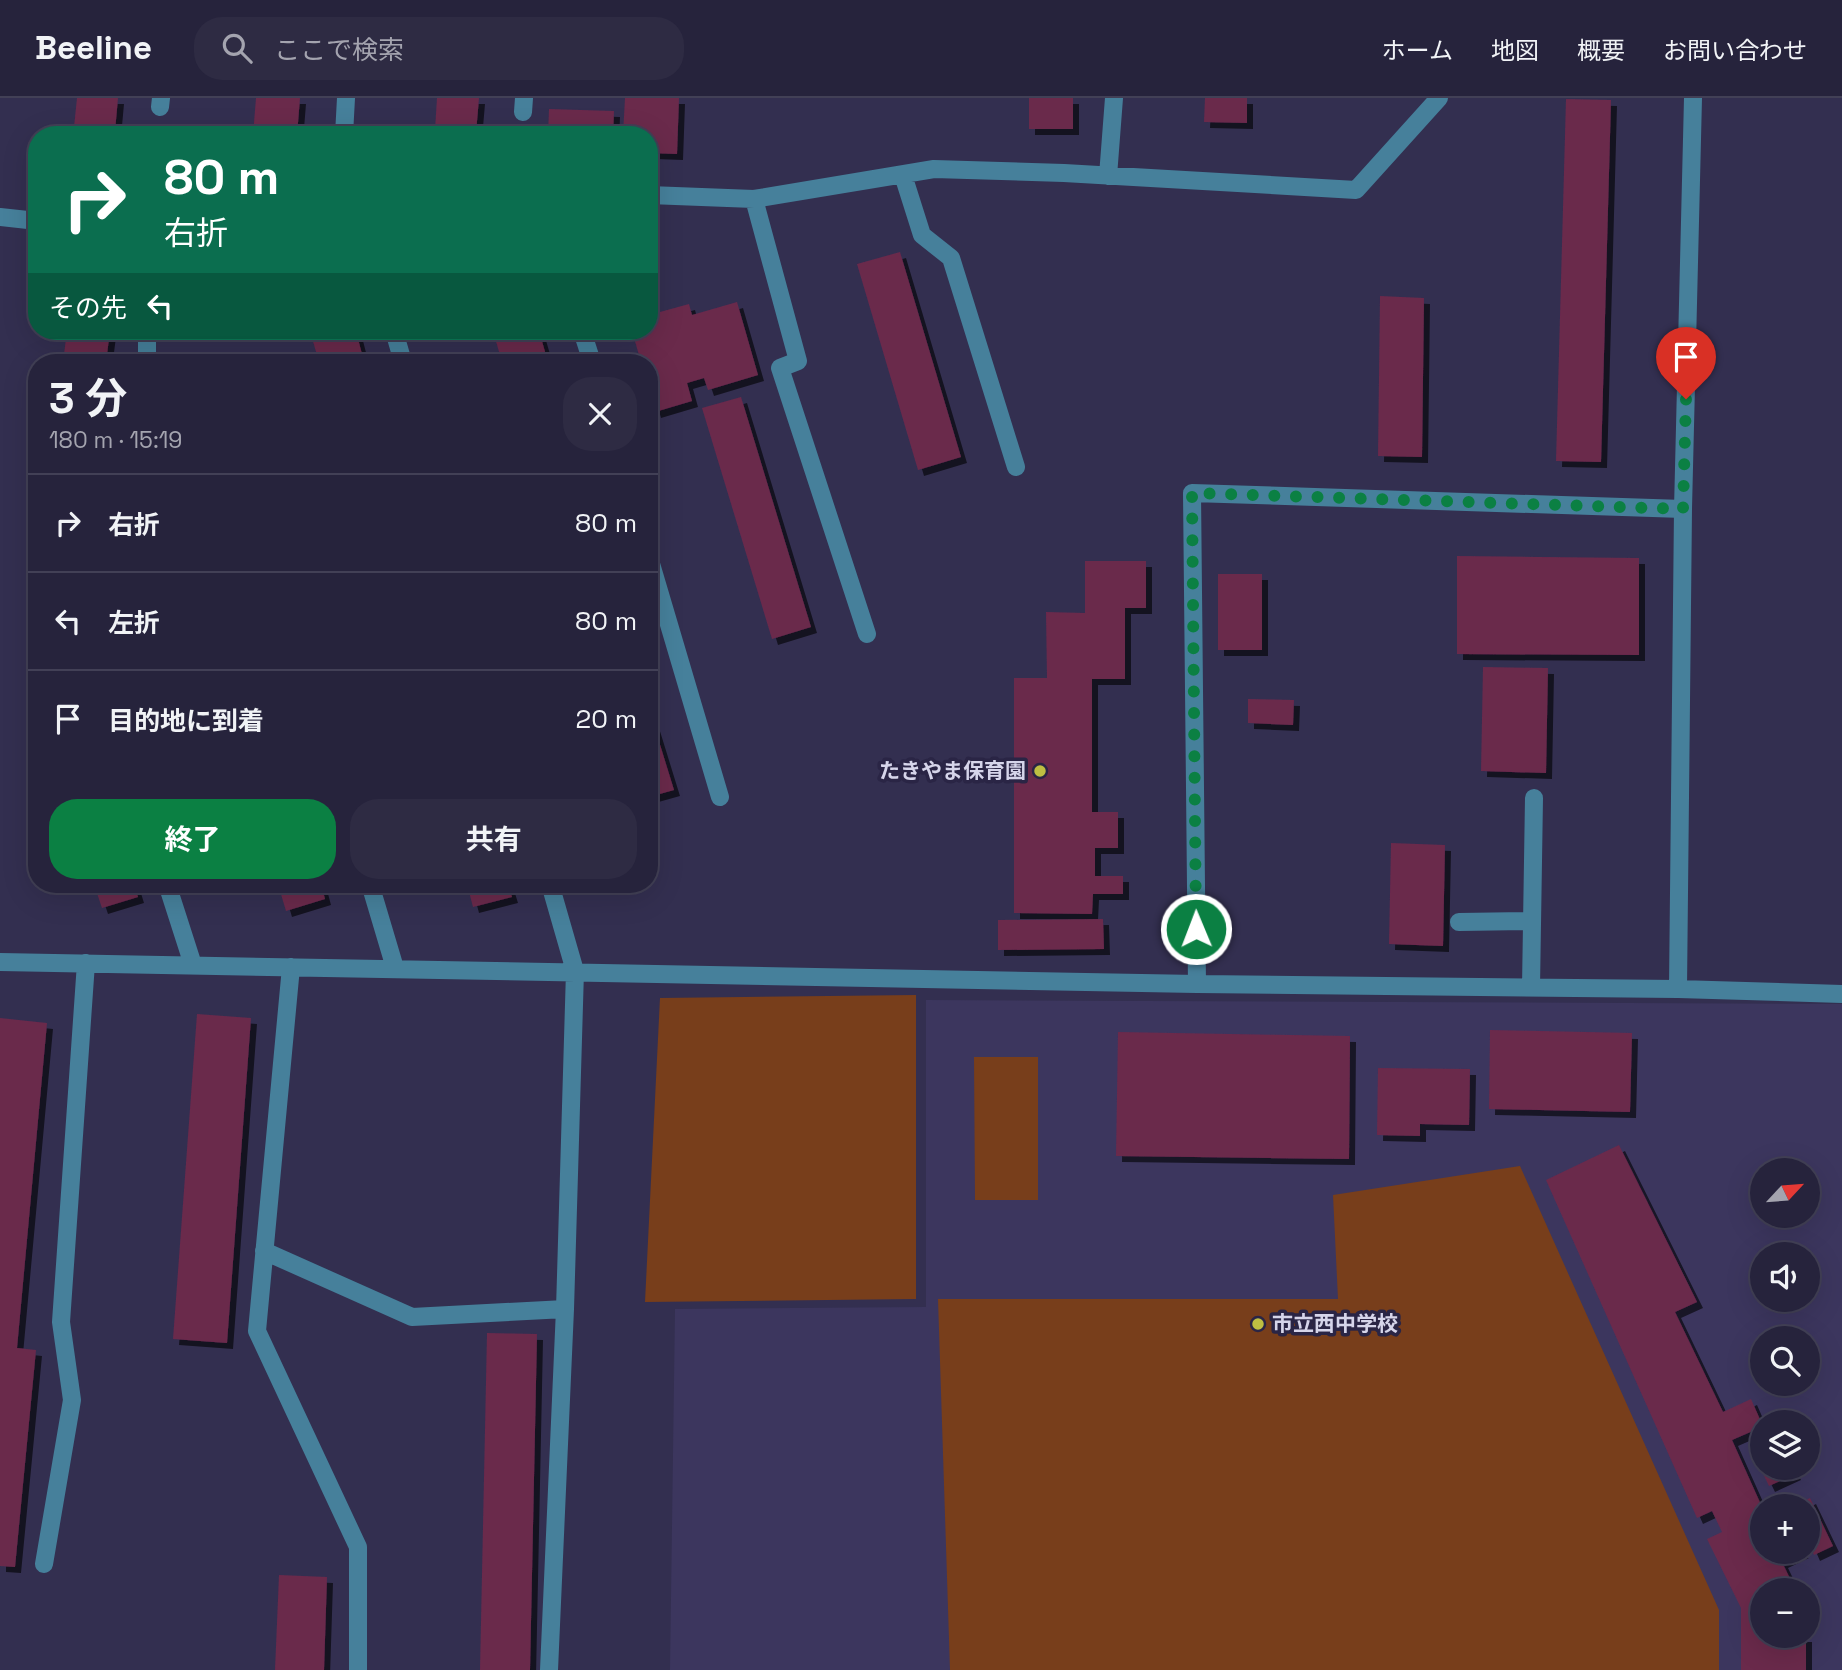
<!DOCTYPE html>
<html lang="ja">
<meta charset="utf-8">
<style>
:root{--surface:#26233c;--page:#2e2b43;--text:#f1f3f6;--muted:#a4a4af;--line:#424056;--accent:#0b8043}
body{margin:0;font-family:"Space Grotesk","Noto Sans JP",sans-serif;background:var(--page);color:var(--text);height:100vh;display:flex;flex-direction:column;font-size:26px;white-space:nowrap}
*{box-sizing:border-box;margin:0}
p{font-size:23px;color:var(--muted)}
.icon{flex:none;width:38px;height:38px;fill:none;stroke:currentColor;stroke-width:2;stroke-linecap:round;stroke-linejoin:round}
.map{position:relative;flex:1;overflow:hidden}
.details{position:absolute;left:28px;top:256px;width:630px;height:539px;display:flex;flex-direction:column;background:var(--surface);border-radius:28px;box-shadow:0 7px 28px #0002,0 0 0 2px var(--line)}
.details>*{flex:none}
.banner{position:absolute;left:28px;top:28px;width:630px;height:214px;border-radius:28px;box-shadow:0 7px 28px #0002,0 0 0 2px var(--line);background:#0b6e4f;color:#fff;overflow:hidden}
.needle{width:46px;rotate:64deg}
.controls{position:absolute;left:1750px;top:1060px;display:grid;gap:14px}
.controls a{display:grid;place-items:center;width:70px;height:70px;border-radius:50%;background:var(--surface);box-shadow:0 7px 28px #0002,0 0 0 2px var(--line);font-size:35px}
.pin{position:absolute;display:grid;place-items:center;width:60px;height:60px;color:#fff;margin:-72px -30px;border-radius:50% 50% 50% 0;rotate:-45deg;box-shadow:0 0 7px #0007}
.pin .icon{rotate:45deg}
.me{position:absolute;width:77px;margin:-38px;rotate:359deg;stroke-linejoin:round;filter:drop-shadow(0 0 5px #0008)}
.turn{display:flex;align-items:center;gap:24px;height:147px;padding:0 21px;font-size:32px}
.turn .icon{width:91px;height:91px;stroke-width:2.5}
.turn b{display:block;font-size:49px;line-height:60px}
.then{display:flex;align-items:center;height:66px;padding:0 21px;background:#0003;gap:14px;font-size:26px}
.round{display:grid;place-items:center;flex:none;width:74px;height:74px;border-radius:28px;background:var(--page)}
.head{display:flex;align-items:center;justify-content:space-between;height:119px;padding:0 21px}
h1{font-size:42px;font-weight:700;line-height:52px}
.button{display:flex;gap:14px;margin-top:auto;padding:14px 21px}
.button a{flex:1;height:80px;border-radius:28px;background:var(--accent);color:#fff;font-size:28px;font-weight:700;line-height:80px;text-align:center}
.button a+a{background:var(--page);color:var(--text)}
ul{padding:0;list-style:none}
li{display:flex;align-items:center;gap:21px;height:98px;padding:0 21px;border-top:2px solid var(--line)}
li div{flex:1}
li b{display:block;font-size:26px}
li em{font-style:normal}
header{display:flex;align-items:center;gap:42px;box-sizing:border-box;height:98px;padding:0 35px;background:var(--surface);border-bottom:2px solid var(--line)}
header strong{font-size:33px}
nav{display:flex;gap:38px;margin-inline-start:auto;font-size:24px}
.search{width:490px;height:63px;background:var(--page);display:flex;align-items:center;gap:18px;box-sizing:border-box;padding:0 24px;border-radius:28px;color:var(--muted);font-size:26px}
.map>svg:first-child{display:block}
.built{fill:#3c365e;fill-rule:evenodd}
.green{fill:#783e1b}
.building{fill:#6a294c;filter:url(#shadow)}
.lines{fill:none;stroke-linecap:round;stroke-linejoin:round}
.minor{stroke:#46809b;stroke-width:18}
.route{stroke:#0b8043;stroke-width:12;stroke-dasharray:0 21.6}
.poi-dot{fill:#bebf42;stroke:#2a2545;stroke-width:2.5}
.labels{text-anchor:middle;stroke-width:7;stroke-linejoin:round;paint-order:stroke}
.poi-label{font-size:21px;font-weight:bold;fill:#d6d5ea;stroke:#2a2545;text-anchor:end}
</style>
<header>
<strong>Beeline</strong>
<div class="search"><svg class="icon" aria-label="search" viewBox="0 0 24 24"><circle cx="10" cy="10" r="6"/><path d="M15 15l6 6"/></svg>ここで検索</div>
<nav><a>ホーム</a><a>地図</a><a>概要</a><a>お問い合わせ</a></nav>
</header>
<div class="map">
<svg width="1842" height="1572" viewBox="0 0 1842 1572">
<defs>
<filter id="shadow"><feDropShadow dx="6" dy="6" stdDeviation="0" flood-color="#0009"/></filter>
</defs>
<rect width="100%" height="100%" fill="#332f50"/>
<path class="built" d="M926 902 1842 906V1572H670L675 1211 926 1209ZM1762 1073H1808V1118H1762ZM1762 1157H1808V1202H1762ZM1762 1241H1808V1286H1762ZM1762 1325H1808V1370H1762ZM1762 1409H1808V1454H1762ZM1762 1493H1808V1538H1762Z"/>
<path class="green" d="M916 897V1201L645 1204 660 900Z
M974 959H1038V1102H975Z
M1520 1068 1719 1512V1572H950L938 1201H1338L1333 1097Z"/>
<path class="building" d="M77 0H118L115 33 74 29Z
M256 0H300L297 37H253Z
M437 0H479L476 35 435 32Z
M625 0H679L677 56 649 55V37H623Z
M1029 0H1073V31H1029Z
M1205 0H1247V25L1204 24Z
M1566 1 1611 2 1601 364 1556 363Z
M549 11 614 13 613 37H548Z
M900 154 961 359 918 372 857 166Z
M1380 198 1424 200 1422 359 1378 358Z
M737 204 758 277 708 292 704 280 687 285 692 303 655 314 649 292V264H641L632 233H649V217L689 206 692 217Z
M67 233H110L106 264H63Z
M310 233H356L364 264H319Z
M493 233H539L548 264H502Z
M741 299 811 529 772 541 702 310Z
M1457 458 1639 460V557L1457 556Z
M1085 463H1146V510H1125V581H1092V714H1118V750H1095V778H1123V796H1093L1092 816 1014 815V580H1047L1046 514 1085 515Z
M1218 476H1262V552H1218Z
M35 517 37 518V555H31Z
M1483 569 1548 570 1546 675 1481 673Z
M1248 601 1294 602 1293 627 1248 625Z
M649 611 674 692 649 699Z
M1391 745 1445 747 1443 848 1389 846Z
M94 786H134L138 799 102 810Z
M278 786H321L325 801 286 813Z
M467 786H508L512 799 473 809Z
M1103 821 1104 851 998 852V822Z
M197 916 251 920 227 1245 173 1241Z
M0 920 47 925 17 1250 36 1252 15 1469 0 1468Z
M1490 932 1632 935 1630 1014 1489 1011Z
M1118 934 1350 938 1349 1061 1116 1058Z
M1378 970 1470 971 1469 1027 1420 1026V1038L1377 1037Z
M1619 1047 1697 1204 1675 1214 1723 1314 1751 1301 1762 1326V1329L1732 1342 1762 1409V1454H1803L1782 1464 1796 1493H1762V1538H1806V1572H1741V1510L1707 1441 1722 1434 1712 1413 1697 1420 1546 1082Z
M487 1235 537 1236 530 1572H480Z
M1762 1350V1370H1792L1795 1376 1769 1388 1753 1355Z
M1810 1400 1833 1448 1814 1457 1808 1443V1409H1792Z
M279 1477 327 1479 324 1572H275Z"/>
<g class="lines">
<path class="minor" d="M160 9 161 0
M523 14 524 0
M344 37 346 0
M903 77 922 137 951 160 1016 369
M1108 78 1114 0
M649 97 754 101 934 71 1064 75 1356 92 1439 0
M754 101 798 263 780 270 867 536
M0 119 37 123
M147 233V264
M394 233 403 264
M582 233 592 264
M649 459 720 699
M167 786 193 867
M370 786 395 870
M1459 824 1531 823
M0 864 1197 886 1678 891 1842 896
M291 869 257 1233 358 1449V1572
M1197 886 1192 395 1683 411
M1531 889 1534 700
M1678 891 1683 411 1693 0
M264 1153 412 1219 565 1211
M44 1466 72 1302 61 1224 86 865
M549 1572 565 1211 575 873 550 786"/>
</g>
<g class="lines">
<path class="route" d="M1196 831 1192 395 1683 411 1686 301"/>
</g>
<g class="poi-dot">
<circle cx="1040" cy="673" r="7"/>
<circle cx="1258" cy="1226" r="7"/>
</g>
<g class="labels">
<g class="poi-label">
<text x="1026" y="680">たきやま保育園</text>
<text x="1272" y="1233" text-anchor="start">市立西中学校</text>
</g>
</g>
</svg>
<div class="controls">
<a><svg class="needle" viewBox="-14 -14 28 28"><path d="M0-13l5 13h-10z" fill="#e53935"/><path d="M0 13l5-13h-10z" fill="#a4a4af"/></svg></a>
<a><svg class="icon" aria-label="sound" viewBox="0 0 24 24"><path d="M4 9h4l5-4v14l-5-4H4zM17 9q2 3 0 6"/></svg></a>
<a><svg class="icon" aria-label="search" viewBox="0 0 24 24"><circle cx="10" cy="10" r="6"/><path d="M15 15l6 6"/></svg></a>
<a><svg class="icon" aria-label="layers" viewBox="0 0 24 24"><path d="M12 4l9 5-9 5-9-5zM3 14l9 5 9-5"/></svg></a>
<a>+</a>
<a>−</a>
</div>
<div class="pin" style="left:1686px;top:301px;background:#d93025"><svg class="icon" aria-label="arrive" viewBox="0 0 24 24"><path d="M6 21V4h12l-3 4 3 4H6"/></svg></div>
<svg class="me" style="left:1196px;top:831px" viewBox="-20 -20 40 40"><circle r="17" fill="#0b8043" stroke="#fff" stroke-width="3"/><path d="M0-11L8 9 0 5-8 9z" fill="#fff"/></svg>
<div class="banner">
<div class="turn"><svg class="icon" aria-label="right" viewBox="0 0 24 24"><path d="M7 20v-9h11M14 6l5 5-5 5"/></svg><div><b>80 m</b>右折</div></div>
<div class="then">その先<svg class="icon" aria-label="left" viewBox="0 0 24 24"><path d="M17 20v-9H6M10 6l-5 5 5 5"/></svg></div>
</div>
<section class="details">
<div class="head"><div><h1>3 分</h1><p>180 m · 15:19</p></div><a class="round"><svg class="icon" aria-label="close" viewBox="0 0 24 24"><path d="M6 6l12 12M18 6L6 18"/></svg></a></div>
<ul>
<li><svg class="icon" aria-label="right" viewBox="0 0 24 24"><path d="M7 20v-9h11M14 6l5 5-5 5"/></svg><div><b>右折</b></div><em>80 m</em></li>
<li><svg class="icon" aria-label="left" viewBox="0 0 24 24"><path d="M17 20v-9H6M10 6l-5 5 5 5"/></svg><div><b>左折</b></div><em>80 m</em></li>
<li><svg class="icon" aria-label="arrive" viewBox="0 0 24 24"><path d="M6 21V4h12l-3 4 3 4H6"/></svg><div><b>目的地に到着</b></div><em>20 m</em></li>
</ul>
<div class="button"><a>終了</a><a>共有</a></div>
</section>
</div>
